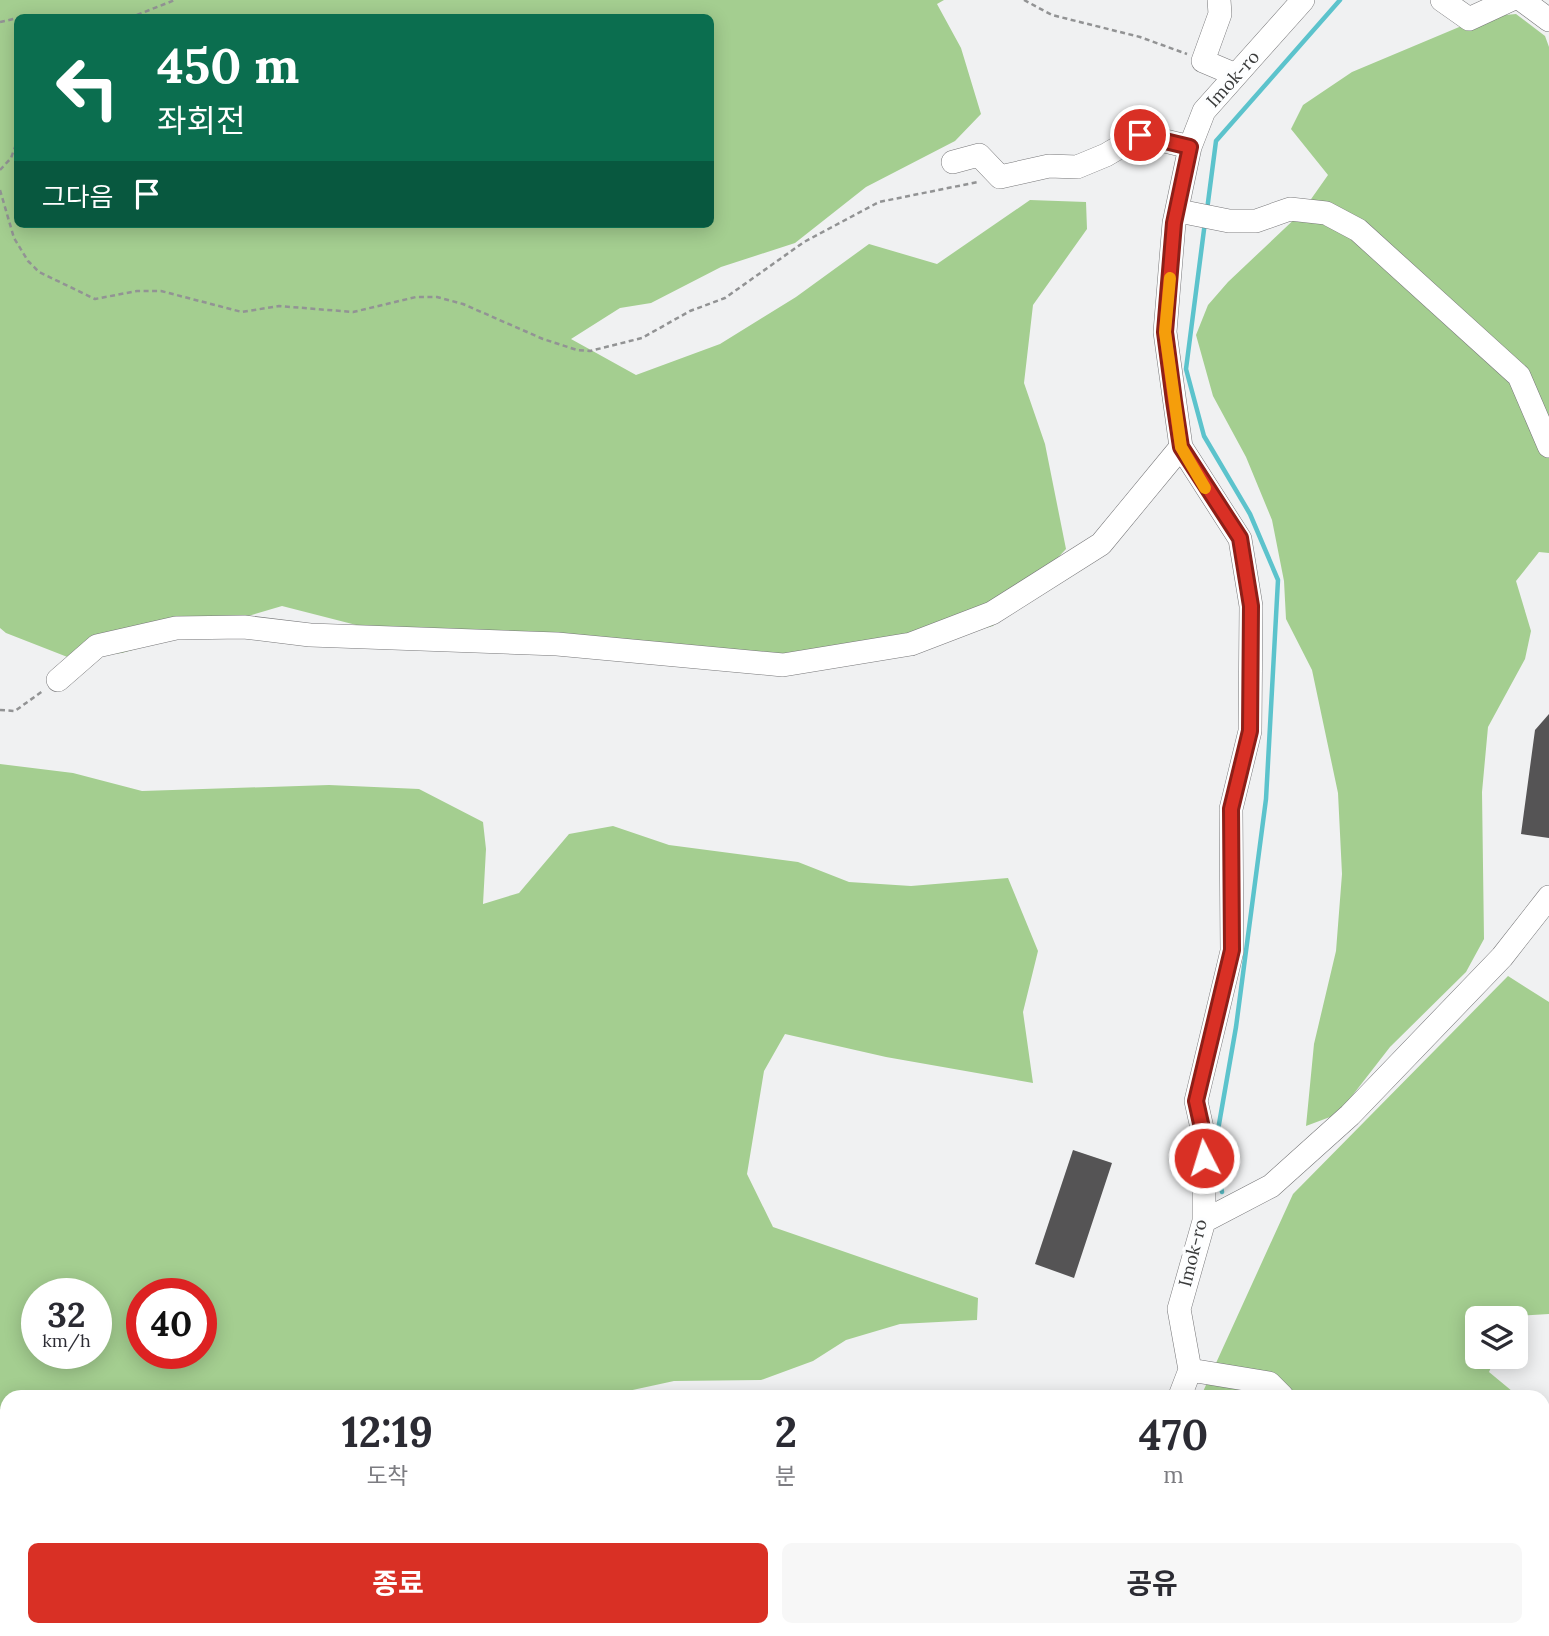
<!DOCTYPE html>
<html lang="ko">
<meta charset="utf-8">
<style>
:root{--surface:#fff;--page:#f7f7f7;--text:#2b2b33;--muted:#7c7c81;--accent:#d93025}
body{margin:0;font-family:Lora,"Noto Sans KR",serif;background:var(--page);color:var(--text);height:100vh;display:flex;flex-direction:column;font-size:26px;white-space:nowrap}
*{box-sizing:border-box;margin:0}
p{font-size:23px;color:var(--muted)}
.icon{flex:none;width:38px;height:38px;fill:none;stroke:currentColor;stroke-width:2;stroke-linecap:round;stroke-linejoin:round}
.map{position:relative;flex:1;overflow:hidden}
.side{position:absolute;left:0px;top:1390px;width:1550px;height:247px;display:flex;flex-direction:column;background:var(--surface);border-radius:21px 21px 0 0;box-shadow:0 4px 18px #0003}
.side>*{flex:none}
.hud{position:absolute;left:14px;top:14px;width:700px;height:214px;border-radius:10px;box-shadow:0 4px 18px #0003;background:#0b6e4f;color:#fff;overflow:hidden}
.fabs{position:absolute;left:1465px;top:1306px;display:grid;gap:14px}
.fabs a{display:grid;place-items:center;width:63px;height:63px;border-radius:10px;background:var(--surface);box-shadow:0 4px 18px #0003;font-size:35px}
.speed{position:absolute;left:21px;top:1278px;display:flex;gap:14px;font-size:35px;font-weight:700;text-align:center}
.speed>*{display:grid;place-content:center;width:91px;height:91px;border-radius:50%;background:var(--surface);box-shadow:0 4px 18px #0003;line-height:1}
.speed small{font-size:18px;font-weight:400}
.speed .limit{border:10px solid #d22;background:#fff;color:#111}
.pin{position:absolute;display:grid;place-items:center;width:60px;height:60px;color:#fff;margin:-30px;border:4px solid #fff;border-radius:50%;box-shadow:0 2px 7px #0007}
.me{position:absolute;width:77px;margin:-38px;rotate:355deg;stroke-linejoin:round;filter:drop-shadow(0 0 5px #0008)}
.turn{display:flex;align-items:center;gap:24px;height:147px;padding:0 28px;font-size:32px}
.turn .icon{width:91px;height:91px;stroke-width:2.5}
.turn b{display:block;font-size:49px;line-height:60px}
.then{display:flex;align-items:center;height:66px;padding:0 28px;background:#0003;gap:14px;font-size:26px}
.eta{display:flex;justify-content:space-evenly;align-items:center;height:119px;text-align:center}
.eta b{font-size:42px;font-weight:700;line-height:49px}
.action{display:flex;gap:14px;margin-top:auto;padding:14px 28px}
.action a{flex:1;height:80px;border-radius:10px;background:var(--accent);color:#fff;font-size:28px;font-weight:700;line-height:80px;text-align:center}
.action a+a{background:var(--page);color:var(--text)}
.map>svg:first-child{display:block}
.forest{fill:#a4ce90;fill-rule:evenodd}
.lines{fill:none;stroke-linecap:round;stroke-linejoin:round}
.stream{stroke:#5cc3cc;stroke-width:4.5}
.building{fill:#555455}
.minor-casing{stroke:#777779;stroke-width:24}
.path{stroke:#929394;stroke-width:2.5;stroke-dasharray:5 3.5;stroke-linecap:butt}
.minor{stroke:#fff;stroke-width:23}
.route-casing{stroke:#8d1f18;stroke-width:18}
.route{stroke:#d93025;stroke-width:12}
.slow{stroke:#f59e0b;stroke-width:12}
.labels{text-anchor:middle;stroke-width:7;stroke-linejoin:round;paint-order:stroke}
.street-label{font-size:18px;fill:#3b3c3c;stroke:#fdfeff}
</style>
<div class="map">
<svg width="1549" height="1636" viewBox="0 0 1549 1636">
<rect width="100%" height="100%" fill="#f0f1f2"/>
<path class="forest" d="M0 0H944L937 4 961 48 981 114 955 141 866 187 795 243 721 267 651 303 620 308 571 339 636 375 720 344 796 297 869 244 937 264 1030 200 1086 202 1087 229 1033 305 1024 383 1045 444 1066 549 993 626 860 661 368 628 282 606 122 653 70 658 6 633 0 628ZM18 18H710V224H18Z
M1516 14 1545 36 1549 47V553L1539 552 1516 581 1531 631 1525 659 1488 727 1482 792 1484 939 1466 972 1390 1047 1338 1114 1306 1126 1314 1044 1336 951 1342 874 1338 793 1312 670 1286 619 1284 581 1272 520 1246 457 1213 396 1196 335 1208 305 1228 282 1302 212 1328 175 1291 129 1303 105 1352 72 1483 17Z
M0 764 73 773 142 791 329 785 419 789 483 822 486 849 483 904 519 893 569 834 613 826 669 845 798 862 849 882 911 886 1008 878 1038 951 1023 1012 1033 1083 886 1057 785 1034 764 1071 747 1174 773 1227 978 1298 977 1320 900 1324 846 1340 813 1361 761 1380 674 1381 605 1396H7V1413L0 1409ZM96 1293V1353H37V1293ZM142 1293H201V1353H142Z
M1508 976 1549 1002V1314L1477 1318V1356H1496L1489 1372 1518 1396H1201L1293 1194Z
M0 1516 7 1519V1629H285L278 1636H0Z
M514 1629H698V1636H515Z
M1131 1629H1489V1636H1129Z"/>
<g class="lines">
<path class="stream" d="M1207 210 1216 141 1340 0
M1205 222 1186 369 1204 436 1250 514 1278 580 1266 799 1236 1027 1215 1147
M1215 1159 1222 1192"/>
</g>
<path class="building" d="M1549 714V838L1521 834 1535 730Z
M1073 1150 1112 1163 1074 1278 1035 1264Z"/>
<g class="lines">
<defs>
<path id="minor" d="M1219 0 1220 14 1203 61 1236 75
M1442 0 1469 19 1510 0
M1522 0 1549 20
M953 162 979 155 1000 177 1049 166 1077 167 1106 155 1140 135 1190 147
M1179 211 1229 221H1256L1290 209 1326 213 1358 230 1519 376 1549 446
M58 680 97 646 176 628 244 627 310 635 557 644 783 665 911 644 992 613 1101 544 1181 447
M1204 1221 1271 1186 1350 1115 1502 957 1549 897
M1190 1370 1269 1383 1282 1396
M1180 1396 1190 1370 1179 1309 1204 1221V1137L1196 1101 1232 951 1231 809 1250 731 1251 606 1240 539 1181 447 1165 332 1174 223 1190 147 1204 111 1303 0
M524 1629 529 1636
M1501 1629 1507 1636
M1098 1636 1100 1629
M1218 1636 1222 1629"/>
</defs>
<use href="#minor" class="minor-casing"/>
<path class="path" d="M1024 0 1052 15 1140 37 1187 54
M129 18 175 0
M0 22 18 18
M0 170 11 158 18 139
M0 190 14 238 28 261 39 272 95 299 137 291H161L242 312 279 306 353 312 416 297H437L463 304 543 339 577 350 590 351 642 338 690 311 725 298 804 242 879 202 978 182
M0 710 15 711 44 690"/>
<use href="#minor" class="minor"/>
</g>
<g class="lines">
<defs>
<path id="route" d="M1140 135 1190 147 1174 223 1165 332 1174 401 1181 447 1240 538 1251 606 1250 731 1231 809 1232 950 1196 1101 1204 1137V1158"/>
</defs>
<use href="#route" class="route-casing"/>
<use href="#route" class="route"/>
<path class="slow" d="M1170 278 1165 332 1181 447 1205 488"/>
</g>
<g class="labels">
<g class="street-label">
<text transform="translate(1233 79) rotate(-48)" y="6">Imok-ro</text>
<text transform="translate(1193 1253) rotate(-76)" y="6">Imok-ro</text>
</g>
</g>
</svg>
<div class="fabs">
<a><svg class="icon" aria-label="layers" viewBox="0 0 24 24"><path d="M12 4l9 5-9 5-9-5zM3 14l9 5 9-5"/></svg></a>
</div>
<div class="speed"><div>32<small>km/h</small></div><div class="limit">40</div></div>
<div class="pin" style="left:1140px;top:135px;background:#d93025"><svg class="icon" aria-label="arrive" viewBox="0 0 24 24"><path d="M6 21V4h12l-3 4 3 4H6"/></svg></div>
<svg class="me" style="left:1204px;top:1158px" viewBox="-20 -20 40 40"><circle r="17" fill="#d93025" stroke="#fff" stroke-width="3"/><path d="M0-11L8 9 0 5-8 9z" fill="#fff"/></svg>
<div class="hud">
<div class="turn"><svg class="icon" aria-label="left" viewBox="0 0 24 24"><path d="M17 20v-9H6M10 6l-5 5 5 5"/></svg><div><b>450 m</b>좌회전</div></div>
<div class="then">그다음<svg class="icon" aria-label="arrive" viewBox="0 0 24 24"><path d="M6 21V4h12l-3 4 3 4H6"/></svg></div>
</div>
<section class="side">
<div class="eta">
<div><b>12:19</b><p>도착</p></div>
<div><b>2</b><p>분</p></div>
<div><b>470</b><p>m</p></div>
</div>
<div class="action"><a>종료</a><a>공유</a></div>
</section>
</div>
